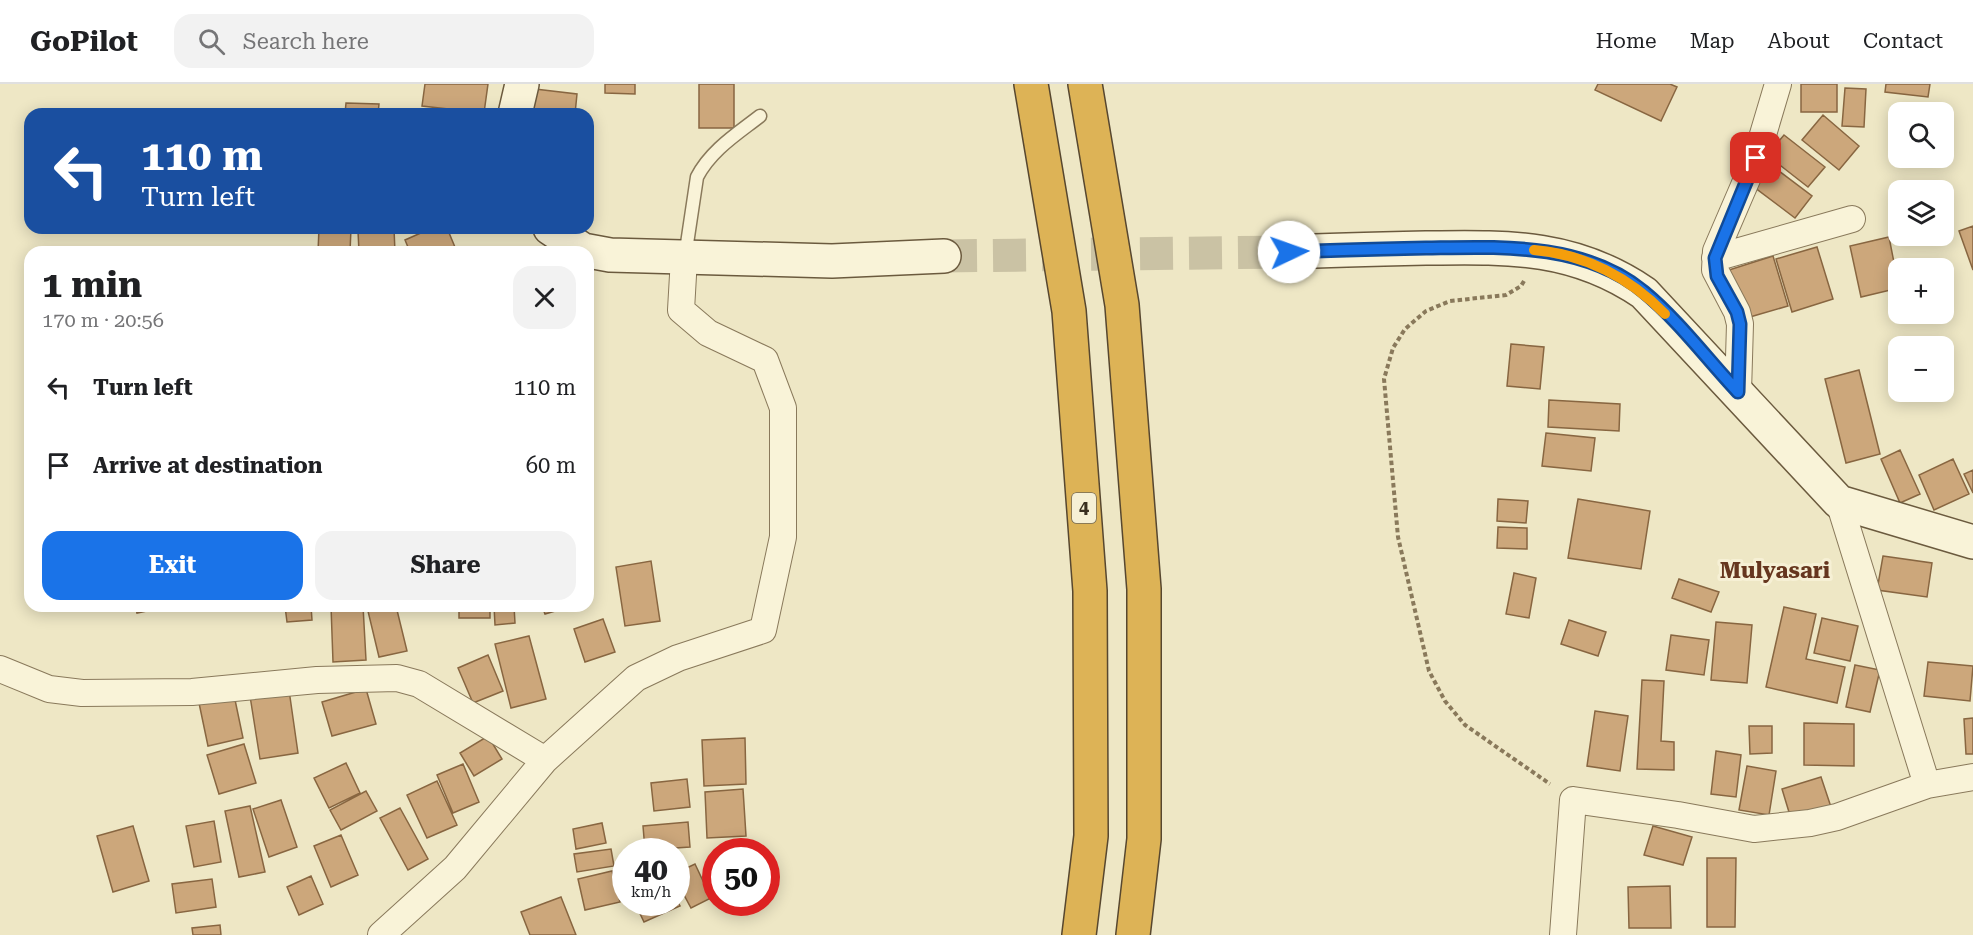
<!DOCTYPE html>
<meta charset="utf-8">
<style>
:root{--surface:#fff;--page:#f2f2f2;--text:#202124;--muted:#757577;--line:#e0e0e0;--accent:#1a73e8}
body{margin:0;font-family:"Roboto Serif",serif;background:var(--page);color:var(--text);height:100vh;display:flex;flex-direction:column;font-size:22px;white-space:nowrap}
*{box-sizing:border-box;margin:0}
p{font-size:20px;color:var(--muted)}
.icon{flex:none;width:33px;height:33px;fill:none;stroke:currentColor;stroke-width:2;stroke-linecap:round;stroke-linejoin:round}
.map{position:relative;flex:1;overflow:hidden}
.details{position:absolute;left:24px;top:162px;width:570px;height:366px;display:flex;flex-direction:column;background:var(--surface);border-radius:18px;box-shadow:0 3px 15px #0003}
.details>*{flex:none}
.guide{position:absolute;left:24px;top:24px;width:570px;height:126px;border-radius:18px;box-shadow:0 3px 15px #0003;background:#1a4fa0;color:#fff;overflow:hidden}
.tools{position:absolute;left:1888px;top:18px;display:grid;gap:12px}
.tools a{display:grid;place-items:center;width:66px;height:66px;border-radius:12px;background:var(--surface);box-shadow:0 3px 15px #0003;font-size:30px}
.speed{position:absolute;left:612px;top:754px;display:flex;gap:12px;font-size:30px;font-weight:700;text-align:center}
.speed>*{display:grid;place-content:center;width:78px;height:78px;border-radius:50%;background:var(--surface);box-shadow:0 3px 15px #0003;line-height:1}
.speed small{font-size:15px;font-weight:400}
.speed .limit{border:9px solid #d22;background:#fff;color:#111}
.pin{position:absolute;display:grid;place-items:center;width:51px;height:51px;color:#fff;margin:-26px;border-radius:12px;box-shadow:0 3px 9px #0006}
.me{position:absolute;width:66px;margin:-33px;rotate:87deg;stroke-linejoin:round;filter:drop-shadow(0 0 4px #0008)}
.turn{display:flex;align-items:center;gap:21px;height:126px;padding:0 18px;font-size:27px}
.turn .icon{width:78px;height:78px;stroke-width:2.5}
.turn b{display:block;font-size:42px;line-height:51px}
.round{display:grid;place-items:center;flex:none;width:63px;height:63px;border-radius:18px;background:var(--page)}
.headline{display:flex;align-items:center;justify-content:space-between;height:102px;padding:0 18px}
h1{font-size:36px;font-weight:700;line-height:45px}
.button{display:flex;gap:12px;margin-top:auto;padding:12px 18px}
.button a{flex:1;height:69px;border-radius:18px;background:var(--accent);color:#fff;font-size:24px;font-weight:700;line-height:69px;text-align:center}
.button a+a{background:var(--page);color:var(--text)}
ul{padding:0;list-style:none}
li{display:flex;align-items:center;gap:18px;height:78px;padding:0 18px}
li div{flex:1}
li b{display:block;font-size:22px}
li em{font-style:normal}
header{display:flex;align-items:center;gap:36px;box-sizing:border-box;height:84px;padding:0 30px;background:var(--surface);border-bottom:2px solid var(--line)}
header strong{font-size:28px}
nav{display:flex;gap:33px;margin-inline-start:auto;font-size:21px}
.search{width:420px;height:54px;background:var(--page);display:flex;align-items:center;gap:15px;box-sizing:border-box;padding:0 21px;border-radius:18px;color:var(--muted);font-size:22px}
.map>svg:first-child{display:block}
.building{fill:#cca77b;stroke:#886641;stroke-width:1.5}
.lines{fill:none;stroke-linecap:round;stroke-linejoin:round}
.secondary-tunnel{stroke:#cac2a4;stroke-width:33;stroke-dasharray:33 16;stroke-linecap:butt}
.service-casing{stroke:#89795b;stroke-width:15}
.minor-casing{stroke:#89795b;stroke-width:28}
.secondary-casing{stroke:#6b5a3e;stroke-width:36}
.motorway-casing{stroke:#57472f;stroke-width:36}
.path{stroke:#89795b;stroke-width:4;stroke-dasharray:4.5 3;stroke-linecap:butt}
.service{stroke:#f9f3d8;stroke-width:12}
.minor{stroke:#f9f3d8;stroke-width:26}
.secondary{stroke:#f9f3d8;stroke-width:33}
.motorway{stroke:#ddb356;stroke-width:33}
.route-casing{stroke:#114b97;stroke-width:15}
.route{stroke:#1a73e8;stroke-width:10}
.slow{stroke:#f59e0b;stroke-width:10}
.labels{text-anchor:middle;stroke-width:6;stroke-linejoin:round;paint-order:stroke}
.shield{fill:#f6f0d5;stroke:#726956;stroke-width:1.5}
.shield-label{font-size:18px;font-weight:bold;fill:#392f1f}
.quarter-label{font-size:22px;font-weight:bold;fill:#66361e;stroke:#f6f0d5}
</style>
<header>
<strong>GoPilot</strong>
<div class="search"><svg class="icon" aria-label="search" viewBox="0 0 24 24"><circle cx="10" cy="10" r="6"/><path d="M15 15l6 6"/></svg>Search here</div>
<nav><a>Home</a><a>Map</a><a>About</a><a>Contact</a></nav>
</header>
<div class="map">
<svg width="1973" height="851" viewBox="0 0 1973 851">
<rect width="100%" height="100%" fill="#eee7c5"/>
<path class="building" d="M425 0H488L484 29 422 22Z
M605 0H635V10L605 9Z
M699 0H734V44H699Z
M1598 0H1670L1677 3 1661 37 1595 6Z
M1801 0H1837V28H1801Z
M1886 0H1930L1928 13 1885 8Z
M1845 4 1866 5 1864 43 1842 42Z
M535 5 577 10 575 30H533Z
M346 19 379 20 378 30H345Z
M1823 31 1859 62 1839 86 1802 56Z
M1784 51 1825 83 1808 103 1767 71Z
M1767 78 1812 112 1795 134 1750 100Z
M1973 142V186L1959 147Z
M319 144H351L350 168H318Z
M432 144H447L457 168H410L405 156Z
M394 145 395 168H359L358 147Z
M1889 153 1899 204 1861 213 1850 162Z
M1817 163 1833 215 1792 228 1776 175Z
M1773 172 1788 222 1743 235 1729 186Z
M1511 260 1544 263 1540 305 1507 302Z
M1859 286 1880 370 1846 379 1825 295Z
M1549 316 1620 320 1619 347 1548 343Z
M1546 349 1595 354 1591 387 1542 382Z
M1900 366 1920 410 1900 419 1881 375Z
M1953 375 1969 410 1934 426 1919 391Z
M1973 386V409L1964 390Z
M1498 415 1528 417 1526 439 1497 437Z
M1578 415 1650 427 1641 485 1568 474Z
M1498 443 1527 444V465L1497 464Z
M1883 472 1932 479 1927 513 1877 506Z
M651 477 660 537 625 542 616 483Z
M1514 489 1536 494 1529 534 1506 530Z
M1679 495 1719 508 1711 528 1672 514Z
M135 522H170L137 529Z
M285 522H311L312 536 287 538Z
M331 522H363L366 576 333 578Z
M396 522 407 567 379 573 367 523Z
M459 522H490V534H459Z
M494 522H514L515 539 495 541Z
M542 522H572L545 530Z
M1784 523 1816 530 1806 575 1845 583 1837 619 1766 603Z
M1822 534 1858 542 1850 577 1814 569Z
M603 535 615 568 585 578 574 545Z
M1569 536 1606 548 1598 572 1561 560Z
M1716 538 1752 541 1747 599 1711 596Z
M1671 551 1709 556 1704 591 1666 586Z
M529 552 546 615 511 624 495 560Z
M488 571 503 607 473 619 458 584Z
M1928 578 1973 582 1970 617 1924 612Z
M1855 581 1880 586 1870 628 1846 623Z
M1642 596 1664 597 1661 657 1674 658V686L1637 685Z
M366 605 376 640 332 652 322 618Z
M289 606 298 669 260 675 250 612Z
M234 611 243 654 208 662 199 619Z
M1595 627 1628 632 1620 687 1587 682Z
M1973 634V670H1966L1964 635Z
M1804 639 1854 640V682L1804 681Z
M1749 642H1772V669L1750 670Z
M488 652 502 675 474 692 460 669Z
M745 654 746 700 704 702 702 656Z
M244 660 256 699 219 710 207 671Z
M1716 667 1741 671 1736 713 1711 710Z
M346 679 360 709 329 724 314 694Z
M463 680 479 718 453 729 437 691Z
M1747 682 1776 687 1769 731 1739 726Z
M1821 693 1832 726 1792 738 1782 705Z
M687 695 690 723 654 727 651 699Z
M437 697 457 741 427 754 407 711Z
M743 705 746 752 707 754 705 708Z
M366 707 377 727 341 746 330 726Z
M281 716 297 763 269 773 253 725Z
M250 722 265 788 239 793 225 727Z
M400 724 428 775 408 786 380 734Z
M214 737 221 778 194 783 186 742Z
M688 738 690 763 645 766 643 742Z
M602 739 606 759 576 765 573 745Z
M133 742 149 797 113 808 97 752Z
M1653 742 1692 753 1683 781 1644 771Z
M341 751 358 791 331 803 314 762Z
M611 765 614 782 577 788 574 770Z
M1707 774H1736L1735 843H1707Z
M695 780 711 814 691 824 676 796V789Z
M612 787 620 818 585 826 578 795Z
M311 792 323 820 299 831 287 803Z
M212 795 216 823 176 829 172 800Z
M1670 802 1671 844H1629L1628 803Z
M561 813 576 851H530L521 828Z
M676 815 680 822 644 838 635 819H676Z
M220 841 221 851H193L192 844Z"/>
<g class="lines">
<path class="secondary-tunnel" d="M944 172 1289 168"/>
<defs>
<path id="service" d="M685 173 697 93C711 66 737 50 760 32"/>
<path id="minor" d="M1715 174 1852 135
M1738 308 1740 240 1737 228 1715 186 1716 167 1756 74 1778 0
M1839 418 1927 701
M0 585 49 605 82 609 192 608 317 596 397 594 419 600 545 676
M381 851 455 784 545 676 636 594 678 574 763 546 783 453V324L765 276 708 249 681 226 684 174
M1563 851 1573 716 1678 731 1754 745 1810 739 1837 733 1927 701 1973 693"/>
<path id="secondary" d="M515 30 522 0
M550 144 583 166 610 171 832 177 944 172
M1289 168C1335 166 1380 165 1426 164 1508 163 1574 161 1644 209L1839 418 1973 458"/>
<path id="motorway" d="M1031 0 1069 227 1090 507 1091 752 1079 851
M1085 0 1122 221 1144 505V755L1133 851"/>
</defs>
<use href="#service" class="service-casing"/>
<use href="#minor" class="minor-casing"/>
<use href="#secondary" class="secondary-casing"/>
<use href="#motorway" class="motorway-casing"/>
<path class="path" d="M1524 197 1521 202 1506 211 1450 217 1426 227 1405 245 1393 264 1384 295 1398 453 1429 587 1445 617 1465 641 1550 700"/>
<use href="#service" class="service"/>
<use href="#minor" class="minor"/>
<use href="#secondary" class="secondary"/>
<use href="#motorway" class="motorway"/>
</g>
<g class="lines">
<defs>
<path id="route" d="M1289 168C1335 166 1380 165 1426 164 1499 163 1584 158 1644 208 1679 237 1707 275 1738 308L1740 240 1737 228 1717 192 1715 174 1756 74"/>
</defs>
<use href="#route" class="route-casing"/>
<use href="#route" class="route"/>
<path class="slow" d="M1534 166C1585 170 1630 194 1665 230"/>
</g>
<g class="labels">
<rect class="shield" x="1072" y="409" width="24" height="30" rx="4.5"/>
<g class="shield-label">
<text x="1084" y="430">4</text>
</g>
<g class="quarter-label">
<text x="1775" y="494">Mulyasari</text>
</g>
</g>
</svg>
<div class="tools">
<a><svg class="icon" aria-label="search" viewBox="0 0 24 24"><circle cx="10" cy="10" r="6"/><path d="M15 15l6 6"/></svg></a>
<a><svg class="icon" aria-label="layers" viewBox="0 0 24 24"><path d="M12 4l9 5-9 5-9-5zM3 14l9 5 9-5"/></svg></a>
<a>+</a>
<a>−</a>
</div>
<div class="speed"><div>40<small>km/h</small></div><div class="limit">50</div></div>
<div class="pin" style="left:1756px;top:74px;background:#d93025"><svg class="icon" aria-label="arrive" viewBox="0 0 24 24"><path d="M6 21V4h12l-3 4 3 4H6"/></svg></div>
<svg class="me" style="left:1289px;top:168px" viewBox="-20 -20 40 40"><circle r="19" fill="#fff"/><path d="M0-13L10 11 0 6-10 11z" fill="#1a73e8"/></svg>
<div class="guide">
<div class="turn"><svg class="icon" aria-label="left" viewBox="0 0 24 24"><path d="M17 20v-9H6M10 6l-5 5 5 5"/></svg><div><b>110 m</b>Turn left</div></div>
</div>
<section class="details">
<div class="headline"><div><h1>1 min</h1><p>170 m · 20:56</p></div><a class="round"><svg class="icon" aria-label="close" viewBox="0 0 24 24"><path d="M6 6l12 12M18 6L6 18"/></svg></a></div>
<ul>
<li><svg class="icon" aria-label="left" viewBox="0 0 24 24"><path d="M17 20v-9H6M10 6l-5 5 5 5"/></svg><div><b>Turn left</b></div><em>110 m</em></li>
<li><svg class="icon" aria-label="arrive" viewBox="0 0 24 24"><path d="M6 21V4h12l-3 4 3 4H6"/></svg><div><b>Arrive at destination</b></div><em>60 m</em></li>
</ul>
<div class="button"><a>Exit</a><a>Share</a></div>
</section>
</div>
